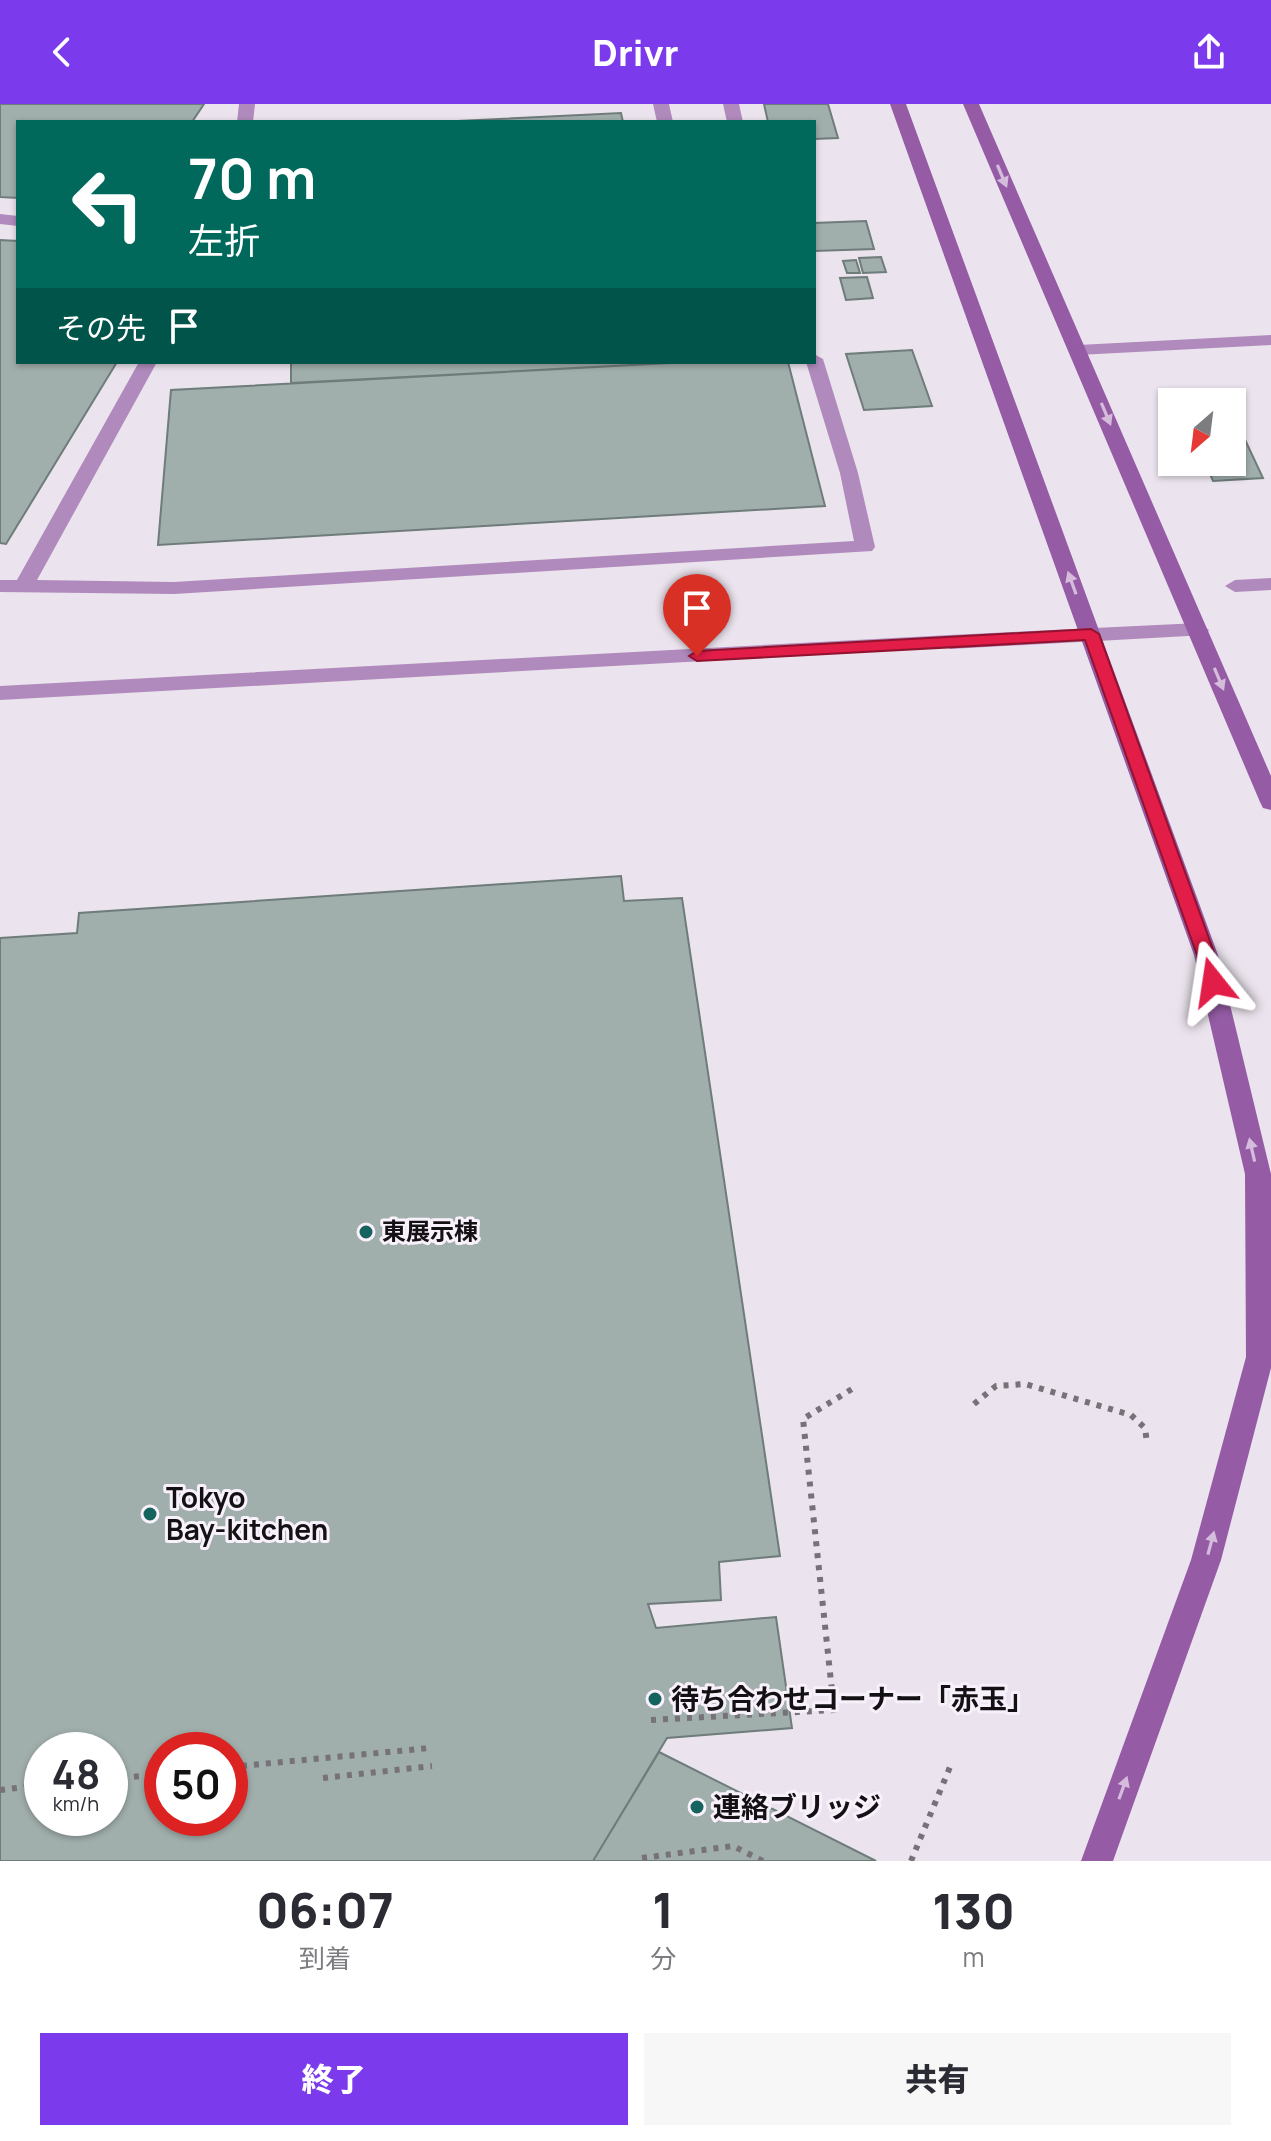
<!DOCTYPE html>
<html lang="ja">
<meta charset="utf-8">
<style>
:root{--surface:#fff;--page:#f7f7f7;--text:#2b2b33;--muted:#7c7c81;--accent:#7c3aed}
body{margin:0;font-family:Manrope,"Noto Sans JP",sans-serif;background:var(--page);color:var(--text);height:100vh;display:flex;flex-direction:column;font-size:30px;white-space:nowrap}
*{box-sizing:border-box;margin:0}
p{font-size:26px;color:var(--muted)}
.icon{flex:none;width:44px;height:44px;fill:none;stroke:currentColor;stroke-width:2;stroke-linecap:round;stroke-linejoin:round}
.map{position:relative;height:1757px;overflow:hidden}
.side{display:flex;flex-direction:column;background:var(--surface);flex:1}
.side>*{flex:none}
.banner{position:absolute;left:16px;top:16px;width:800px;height:244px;border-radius:0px;box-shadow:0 2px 6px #0004;background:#00695c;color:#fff;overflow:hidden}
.needle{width:52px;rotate:208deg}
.tools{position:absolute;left:1158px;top:284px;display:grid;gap:16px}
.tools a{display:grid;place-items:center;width:88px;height:88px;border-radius:0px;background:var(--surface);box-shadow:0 2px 6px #0004;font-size:40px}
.speed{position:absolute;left:24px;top:1628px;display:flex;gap:16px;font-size:40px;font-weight:700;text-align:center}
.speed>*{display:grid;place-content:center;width:104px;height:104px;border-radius:50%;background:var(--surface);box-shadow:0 2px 6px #0004;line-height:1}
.speed small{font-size:20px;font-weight:400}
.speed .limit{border:12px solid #d22;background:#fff;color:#111}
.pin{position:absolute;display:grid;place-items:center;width:68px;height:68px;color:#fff;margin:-82px -34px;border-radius:50% 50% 50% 0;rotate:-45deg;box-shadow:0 0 8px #0007}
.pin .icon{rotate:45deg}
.me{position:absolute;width:88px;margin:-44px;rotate:345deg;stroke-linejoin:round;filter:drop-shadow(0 0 6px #0008)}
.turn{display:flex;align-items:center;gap:28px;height:168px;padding:0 40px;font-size:36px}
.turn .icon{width:104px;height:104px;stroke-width:2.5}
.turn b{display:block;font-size:56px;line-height:68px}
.then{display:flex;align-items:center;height:76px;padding:0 40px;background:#0003;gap:16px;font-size:30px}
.eta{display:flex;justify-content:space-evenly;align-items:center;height:136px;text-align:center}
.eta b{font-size:48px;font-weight:800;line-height:56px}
.action{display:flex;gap:16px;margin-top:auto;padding:16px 40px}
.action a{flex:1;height:92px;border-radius:0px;background:var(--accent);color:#fff;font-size:32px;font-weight:800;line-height:92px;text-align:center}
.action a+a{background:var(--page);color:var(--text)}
header{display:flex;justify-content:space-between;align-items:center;height:104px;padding:0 40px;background:var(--accent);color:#fff;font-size:36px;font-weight:800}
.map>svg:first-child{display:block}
.building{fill:#a0aeac;stroke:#6e7c7a;stroke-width:2;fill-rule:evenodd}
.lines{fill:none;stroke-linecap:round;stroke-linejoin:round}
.path{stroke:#767278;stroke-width:6;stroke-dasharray:5 7;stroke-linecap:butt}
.lane{fill:#b08abc;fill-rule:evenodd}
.street{fill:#b08abc;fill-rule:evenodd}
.secondary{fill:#955ca5;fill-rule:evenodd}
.oneway{fill:#d5bcdc}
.route{fill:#e11d48;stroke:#92132f;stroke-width:2}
.poi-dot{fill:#15635e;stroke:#f8f0fa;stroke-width:3}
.labels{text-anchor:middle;stroke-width:6;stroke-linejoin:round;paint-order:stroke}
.poi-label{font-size:24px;font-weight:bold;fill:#131114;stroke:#f8f0fa;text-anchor:start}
.near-poi-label{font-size:28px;font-weight:bold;fill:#131114;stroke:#f8f0fa;text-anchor:start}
</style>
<header><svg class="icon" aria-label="back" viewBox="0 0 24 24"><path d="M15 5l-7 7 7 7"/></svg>Drivr<svg class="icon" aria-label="share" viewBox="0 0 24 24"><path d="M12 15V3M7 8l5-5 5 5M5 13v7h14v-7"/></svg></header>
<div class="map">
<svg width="1271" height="1757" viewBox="0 0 1271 1757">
<rect width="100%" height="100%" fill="#ebe3ed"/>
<path class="building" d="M0 0H204L192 18H18V94L0 93Z
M764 0H828L838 34 814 35V18H768Z
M621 9 623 18H436Z
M866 117 874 145 814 147V119Z
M0 136 18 137V258H117L6 440 0 439Z
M881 153 886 168 863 169 859 154Z
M856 156 860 169H847L843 157Z
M867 173 873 194 846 196 840 174Z
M912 246 932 302 864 306 846 250Z
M291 258H669V259L291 279Z
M788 258 825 402 158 441 171 286 689 258Z
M1225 293 1227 298 1178 296Z
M1232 308 1263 374 1213 377 1205 358H1232Z
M621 772 624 797 682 794 780 1452 719 1458 721 1496 648 1500 656 1524 776 1513 792 1624 667 1634 593 1757H0V834L77 829 79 809ZM42 1646H110V1714H42ZM162 1646H230V1714H162Z
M659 1648 876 1757H593Z"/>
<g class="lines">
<path class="path" d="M974 1300 996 1282 1025 1280 1131 1311 1145 1324 1147 1339
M651 1616 834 1606 803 1315 852 1285
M230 1663 430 1644
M323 1674 432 1662
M110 1675 162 1670
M0 1686 42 1681
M642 1754 733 1742 763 1757
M911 1757 950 1663"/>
<path class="lane" d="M239 0H255L253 18H237Z
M653 0H669L673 18H657Z
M723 0H739L743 18H727Z
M0 110 18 112V122L0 120Z
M1271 231V241L1078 251 1069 246 1078 241Z
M814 250 823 255 858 369 875 443 872 447 174 490 0 488V476H17L139 258H157L37 476 174 478 854 437 840 369 806 258H814Z
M1271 474V486L1235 488 1225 482 1235 476Z
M950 531 960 538 957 543 0 596V582Z"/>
<path class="street" d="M1199 519 1209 526 1206 531 950 545 940 538 950 531Z"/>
<path class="secondary" d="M890 0H906L1218 851 1271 1070V1264L1221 1456 1113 1757H1081L1191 1456 1246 1253 1245 1070 1194 851Z
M963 0H979L1271 672V706L1263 704 1260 698Z"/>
</g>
<defs><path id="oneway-solid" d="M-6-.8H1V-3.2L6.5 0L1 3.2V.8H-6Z" transform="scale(2)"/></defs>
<g class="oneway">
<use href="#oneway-solid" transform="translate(1002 72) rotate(67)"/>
<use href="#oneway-solid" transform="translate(1106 310) rotate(67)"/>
<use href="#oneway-solid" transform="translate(1072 479) rotate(-110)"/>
<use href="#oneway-solid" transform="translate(1219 575) rotate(67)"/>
<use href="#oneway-solid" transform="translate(1252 1046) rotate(-103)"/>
<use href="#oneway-solid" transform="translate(1211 1439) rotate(-75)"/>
<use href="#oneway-solid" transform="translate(1123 1684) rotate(-70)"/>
</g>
<path class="route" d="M1091 525 1099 530 1215 851 1222 878 1219 883H1206L1197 851 1085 536 697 557 689 552 697 547Z"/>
<g class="poi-dot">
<circle cx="366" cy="1128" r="8"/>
<circle cx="150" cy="1410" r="8"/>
<circle cx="655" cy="1595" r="8"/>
<circle cx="697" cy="1703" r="8"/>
</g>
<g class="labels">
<g class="poi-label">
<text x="382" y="1136">東展示棟</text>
</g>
<g class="near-poi-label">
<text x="166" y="1404">Tokyo<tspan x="166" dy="32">Bay-kitchen</tspan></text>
<text x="671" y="1605">待ち合わせコーナー「赤玉」</text>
<text x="713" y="1713">連絡ブリッジ</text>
</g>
</g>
</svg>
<div class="tools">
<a><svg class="needle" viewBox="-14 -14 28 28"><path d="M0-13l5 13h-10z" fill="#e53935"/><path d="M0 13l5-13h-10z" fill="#7c7c81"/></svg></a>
</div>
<div class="speed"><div>48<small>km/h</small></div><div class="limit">50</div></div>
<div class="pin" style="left:697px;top:552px;background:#d93025"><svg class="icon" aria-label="arrive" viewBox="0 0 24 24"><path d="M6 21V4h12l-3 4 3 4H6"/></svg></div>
<svg class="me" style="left:1213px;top:878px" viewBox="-20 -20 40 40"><path d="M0-17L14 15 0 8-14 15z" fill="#e11d48" stroke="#fff" stroke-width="4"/></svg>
<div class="banner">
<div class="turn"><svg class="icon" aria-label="left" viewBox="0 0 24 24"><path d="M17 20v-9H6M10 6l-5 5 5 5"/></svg><div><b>70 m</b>左折</div></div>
<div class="then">その先<svg class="icon" aria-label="arrive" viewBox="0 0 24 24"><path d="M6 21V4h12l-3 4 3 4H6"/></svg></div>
</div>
</div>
<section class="side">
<div class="eta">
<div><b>06:07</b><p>到着</p></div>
<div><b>1</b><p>分</p></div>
<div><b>130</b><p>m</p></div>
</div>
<div class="action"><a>終了</a><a>共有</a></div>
</section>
